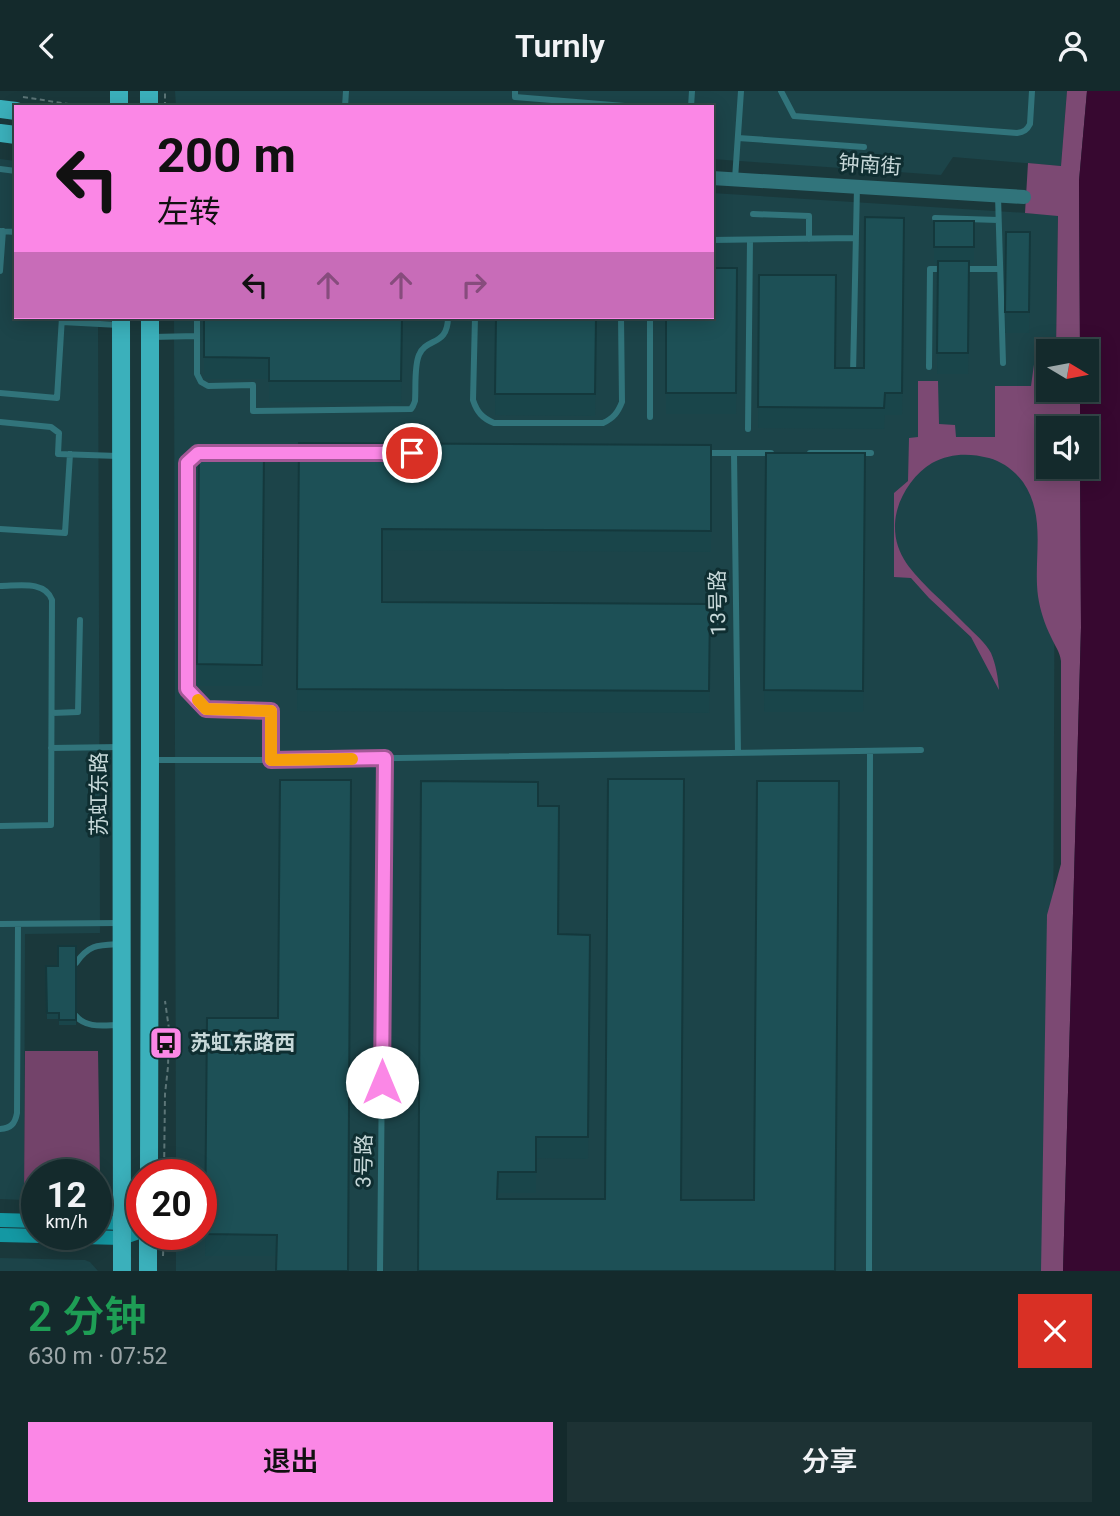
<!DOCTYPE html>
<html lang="zh">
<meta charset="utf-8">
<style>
:root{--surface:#142a2c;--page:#1d3234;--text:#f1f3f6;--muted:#9da7a9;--line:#334648;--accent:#fb87e6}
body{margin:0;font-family:Roboto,"Noto Sans SC",sans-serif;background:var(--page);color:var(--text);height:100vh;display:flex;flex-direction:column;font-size:26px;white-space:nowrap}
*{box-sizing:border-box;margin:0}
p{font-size:23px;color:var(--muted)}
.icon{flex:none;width:38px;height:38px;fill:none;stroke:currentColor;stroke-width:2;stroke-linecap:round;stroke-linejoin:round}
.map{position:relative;height:1180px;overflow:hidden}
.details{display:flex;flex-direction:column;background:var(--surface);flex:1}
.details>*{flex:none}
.hud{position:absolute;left:14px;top:14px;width:700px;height:214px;border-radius:0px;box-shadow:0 4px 18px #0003,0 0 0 2px var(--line);background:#fb87e6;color:#111;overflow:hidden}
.needle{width:46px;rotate:100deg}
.tools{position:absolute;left:1036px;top:248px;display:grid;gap:14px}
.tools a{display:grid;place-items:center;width:63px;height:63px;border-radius:0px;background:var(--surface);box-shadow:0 4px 18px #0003,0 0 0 2px var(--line);font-size:35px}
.speed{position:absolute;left:21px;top:1068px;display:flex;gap:14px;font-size:35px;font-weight:700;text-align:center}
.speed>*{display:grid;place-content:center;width:91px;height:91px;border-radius:50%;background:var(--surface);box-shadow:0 4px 18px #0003,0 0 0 2px var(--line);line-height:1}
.speed small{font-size:18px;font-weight:400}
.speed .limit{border:10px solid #d22;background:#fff;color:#111}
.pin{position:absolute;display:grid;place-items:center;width:60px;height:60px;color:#fff;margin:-30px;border:4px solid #fff;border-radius:50%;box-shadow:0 2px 7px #0007}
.me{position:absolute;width:77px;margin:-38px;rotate:0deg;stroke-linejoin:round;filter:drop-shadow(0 0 5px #0008)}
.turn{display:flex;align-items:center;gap:24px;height:147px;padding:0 28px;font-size:32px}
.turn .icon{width:91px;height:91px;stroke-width:2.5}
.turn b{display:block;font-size:49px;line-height:60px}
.lanes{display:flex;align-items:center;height:66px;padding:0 28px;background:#0003;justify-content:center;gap:35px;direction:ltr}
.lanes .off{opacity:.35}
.round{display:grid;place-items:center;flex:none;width:74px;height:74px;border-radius:0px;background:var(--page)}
.head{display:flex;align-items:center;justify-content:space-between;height:119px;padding:0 28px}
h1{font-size:42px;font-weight:600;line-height:52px;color:#1e9e55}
.action{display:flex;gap:14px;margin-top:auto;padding:14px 28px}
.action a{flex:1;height:80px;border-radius:0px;background:var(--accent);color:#111;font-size:28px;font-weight:600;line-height:80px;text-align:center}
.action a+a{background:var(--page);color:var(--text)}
header{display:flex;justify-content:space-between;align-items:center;height:91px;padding:0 28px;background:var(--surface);font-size:32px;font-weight:600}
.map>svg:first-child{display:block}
.built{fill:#1c4449}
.green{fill:#73436a}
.forest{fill:#7c4973}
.water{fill:#370830}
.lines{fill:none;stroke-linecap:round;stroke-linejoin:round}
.path{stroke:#5c7577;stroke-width:2;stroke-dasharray:5 3.5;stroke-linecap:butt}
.service{stroke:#31747b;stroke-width:6}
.tertiary{stroke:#31747b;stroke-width:14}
.secondary{stroke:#1498a3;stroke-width:14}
.primary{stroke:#3bb0bb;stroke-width:18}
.wall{fill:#19454a}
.building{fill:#1d5056;stroke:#14383c;stroke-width:2}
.route-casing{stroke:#a35896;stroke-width:18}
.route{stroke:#fb87e6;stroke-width:12}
.slow{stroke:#f59e0b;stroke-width:12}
.labels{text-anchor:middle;stroke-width:6;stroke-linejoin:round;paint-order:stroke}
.street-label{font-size:21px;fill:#c7d8d9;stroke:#0f2e31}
.poi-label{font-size:21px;font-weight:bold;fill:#c7d8d9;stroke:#0f2e31;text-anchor:start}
</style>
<header><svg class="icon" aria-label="back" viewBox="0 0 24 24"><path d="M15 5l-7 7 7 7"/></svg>Turnly<svg class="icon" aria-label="person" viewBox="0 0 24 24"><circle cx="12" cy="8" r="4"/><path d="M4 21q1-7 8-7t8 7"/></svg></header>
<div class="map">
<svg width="1120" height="1180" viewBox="0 0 1120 1180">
<rect width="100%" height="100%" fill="#1a383b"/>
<path class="built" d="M175 0H1067L1061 75 953 66 941 84 712 68V16H176Z
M0 68 16 70V226H98L100 842 25 843 24 1109 0 1108Z
M712 102 1058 124 1056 261H1048V376H1055L1052 1180H176V1143H201V1083H176L174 226H712Z
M0 1167 85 1169 90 1171 98 1180H0Z"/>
<path class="green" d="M25 960H98L100 1089 96 1098V1083H37V1109H24Z"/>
<path class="forest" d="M1067 0H1087L1079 90 1080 261H1048V299H1080V338H1048V376H1080L1081 536 1063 1180H1041L1047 824 1061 773V570C1060 561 1055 555 1051 546 1045 534 1040 519 1038 505 1033 467 1047 426 1023 391 1015 380 1003 371 989 367 969 362 951 362 932 372 912 384 896 409 895 433 894 464 912 480 932 501 944 512 955 523 966 534 975 543 985 551 991 562 996 574 998 586 999 599L971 546 929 507 911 487 894 486V402L908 390 909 347 918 346V290H938L939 333 955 334 956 346H995V295H1031L1036 259H1056L1058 125 1025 122 1028 72 1061 75Z"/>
<path class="water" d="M1087 0H1120V1180H1063L1081 536 1080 376H1087V338H1080V299H1087V261H1080L1079 90Z"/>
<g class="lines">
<path class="path" d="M23 6 88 16
M165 16V0
M164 1083 165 1003 168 976 169 938 165 910
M163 1165 164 1143"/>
<path class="service" d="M515 0V6L637 16
M781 0 794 25 1017 42C1024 41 1027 39 1030 33L1032 0
M345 16 346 0
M691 16 692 0
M738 47 864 56
M0 78 16 80
M735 88 741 0
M998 105 1003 272
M753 123 809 125V148
M935 127 998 129
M0 140 16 141
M712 149 855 147
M963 178H1000
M0 180 3 140
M197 226V283L201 291 208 295 253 294V320L411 318 413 315 415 310C416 297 414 275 419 264 426 246 448 256 448 226
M475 226 473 309C477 321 482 327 494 332H603C614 327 618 321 622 311L621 226
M62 231 119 234
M152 246 197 245
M929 276 930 178H945
M853 283 857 96
M0 302 57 307 62 226
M650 326V226
M0 331 51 336 59 342 58 363 118 365
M748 338 750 149
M204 362H197L187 371V598L206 618 271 620V669
M257 362H306
M705 362H771
M734 362 738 662
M810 362H871
M0 438 65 442 70 363
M0 495C18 495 45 489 52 509L51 734 0 735
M52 622 78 621 80 529
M51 657 119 656
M152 669H271L921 659
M0 833 120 832
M76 872C89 853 99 854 120 853
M76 925C87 938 105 934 120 934
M0 1038C11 1037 15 1033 17 1022L18 833
M380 1180 385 667
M869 1180 870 660"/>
<path class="tertiary" d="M712 87 1024 106"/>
<path class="secondary" d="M0 1129 37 1130
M96 1131 122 1132 130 1134
M0 1144 122 1147 142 1140"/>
<path class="primary" d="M119 16V0
M149 16V0
M0 18 16 20
M0 42 16 44
M121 226 122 1180
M149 1083 150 669V226
M148 1180V1143"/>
</g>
<path class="wall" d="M904 127 902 324H885L884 338 758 337 759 184 835 277H864Z
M934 130H974V172H969L968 283H937L938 172H934Z
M1006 141H1030L1029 242H1005Z
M737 177 736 323H666V302Z
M402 226 401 312 269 311V288H204V266Z
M496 226H596L595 325 495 324Z
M299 352 711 354V461L382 459V511L710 513 709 622 297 620Z
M199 361H264L262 595H197Z
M766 362H865L863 621H764Z
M538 715 559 843 590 844 588 1068 536 1067V1102H498V1108L681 1109 835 1180H418Z
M76 855V934H59V928H47L46 875H58Z
M207 927H278L276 1165H205Z"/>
<path class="building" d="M865 126 904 127 902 302H885L884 317 758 316 759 184H836L835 277H864Z
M934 130H974V156H934Z
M1006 141H1030L1029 221H1005Z
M938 170H969L968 262H937Z
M712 177H737L736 302H666V226H712Z
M204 226H402L401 290H269V267L204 266Z
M496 226H596L595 303H495Z
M299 352 711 354V440L382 438V511L710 513 709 600 297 598Z
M199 361H264L262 574 197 573Z
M766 362H865L863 600 764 599Z
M608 688H684L681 1109H754L757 690H839L835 1180H418L421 690 538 691V715H559L558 843 590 844 588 1046H536V1081H498L497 1108H605Z
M280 689H351L348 1180H276L277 1144 205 1143 207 927H278Z
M58 855H76V929H59V922H47L46 875H58Z"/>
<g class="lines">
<defs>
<path id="route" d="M382 991 385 667 271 669V620L206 618 187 598V372L198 362H412"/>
</defs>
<use href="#route" class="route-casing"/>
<use href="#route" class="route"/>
<path class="slow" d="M198 609 206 618 271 620V669L352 668"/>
</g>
<defs>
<symbol id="bus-square" viewBox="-11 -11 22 22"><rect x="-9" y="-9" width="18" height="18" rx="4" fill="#fb87e6" stroke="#0f2e31"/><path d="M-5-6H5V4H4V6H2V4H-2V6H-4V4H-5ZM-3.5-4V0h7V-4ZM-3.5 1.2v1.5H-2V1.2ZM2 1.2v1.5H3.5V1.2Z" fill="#111"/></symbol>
</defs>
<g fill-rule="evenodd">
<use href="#bus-square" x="147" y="933" width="38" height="38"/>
</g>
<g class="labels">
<g class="street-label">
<text transform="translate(870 74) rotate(4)" y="7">钟南街</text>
<text transform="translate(718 512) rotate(-91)" y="7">13号路</text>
<text transform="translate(99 703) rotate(-90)" y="7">苏虹东路</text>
<text transform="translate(364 1070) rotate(-89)" y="7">3号路</text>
</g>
<g class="poi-label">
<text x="190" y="959">苏虹东路西</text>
</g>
</g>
</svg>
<div class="tools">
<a><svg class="needle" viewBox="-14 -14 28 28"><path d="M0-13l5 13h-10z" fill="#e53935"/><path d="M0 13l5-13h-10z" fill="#9da7a9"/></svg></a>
<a><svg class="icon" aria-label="sound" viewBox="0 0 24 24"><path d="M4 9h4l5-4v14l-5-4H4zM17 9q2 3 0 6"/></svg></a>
</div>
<div class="speed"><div>12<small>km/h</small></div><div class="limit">20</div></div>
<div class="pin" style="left:412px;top:362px;background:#d93025"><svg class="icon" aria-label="arrive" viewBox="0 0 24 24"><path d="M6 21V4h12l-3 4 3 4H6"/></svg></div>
<svg class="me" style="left:382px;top:991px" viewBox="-20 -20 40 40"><circle r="19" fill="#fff"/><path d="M0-13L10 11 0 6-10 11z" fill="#fb87e6"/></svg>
<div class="hud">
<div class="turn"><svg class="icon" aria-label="left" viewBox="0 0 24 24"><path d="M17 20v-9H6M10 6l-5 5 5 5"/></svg><div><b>200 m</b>左转</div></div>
<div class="lanes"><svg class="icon" aria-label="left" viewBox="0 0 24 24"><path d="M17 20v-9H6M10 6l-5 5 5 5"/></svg><svg class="icon off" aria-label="ahead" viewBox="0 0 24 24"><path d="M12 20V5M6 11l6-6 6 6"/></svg><svg class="icon off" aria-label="ahead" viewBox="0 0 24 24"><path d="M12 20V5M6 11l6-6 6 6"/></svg><svg class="icon off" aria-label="right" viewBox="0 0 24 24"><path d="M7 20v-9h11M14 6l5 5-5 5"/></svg></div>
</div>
</div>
<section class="details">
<div class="head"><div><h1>2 分钟</h1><p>630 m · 07:52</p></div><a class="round" style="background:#d93025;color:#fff"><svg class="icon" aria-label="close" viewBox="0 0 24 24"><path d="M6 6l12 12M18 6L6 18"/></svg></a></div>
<div class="action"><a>退出</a><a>分享</a></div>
</section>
